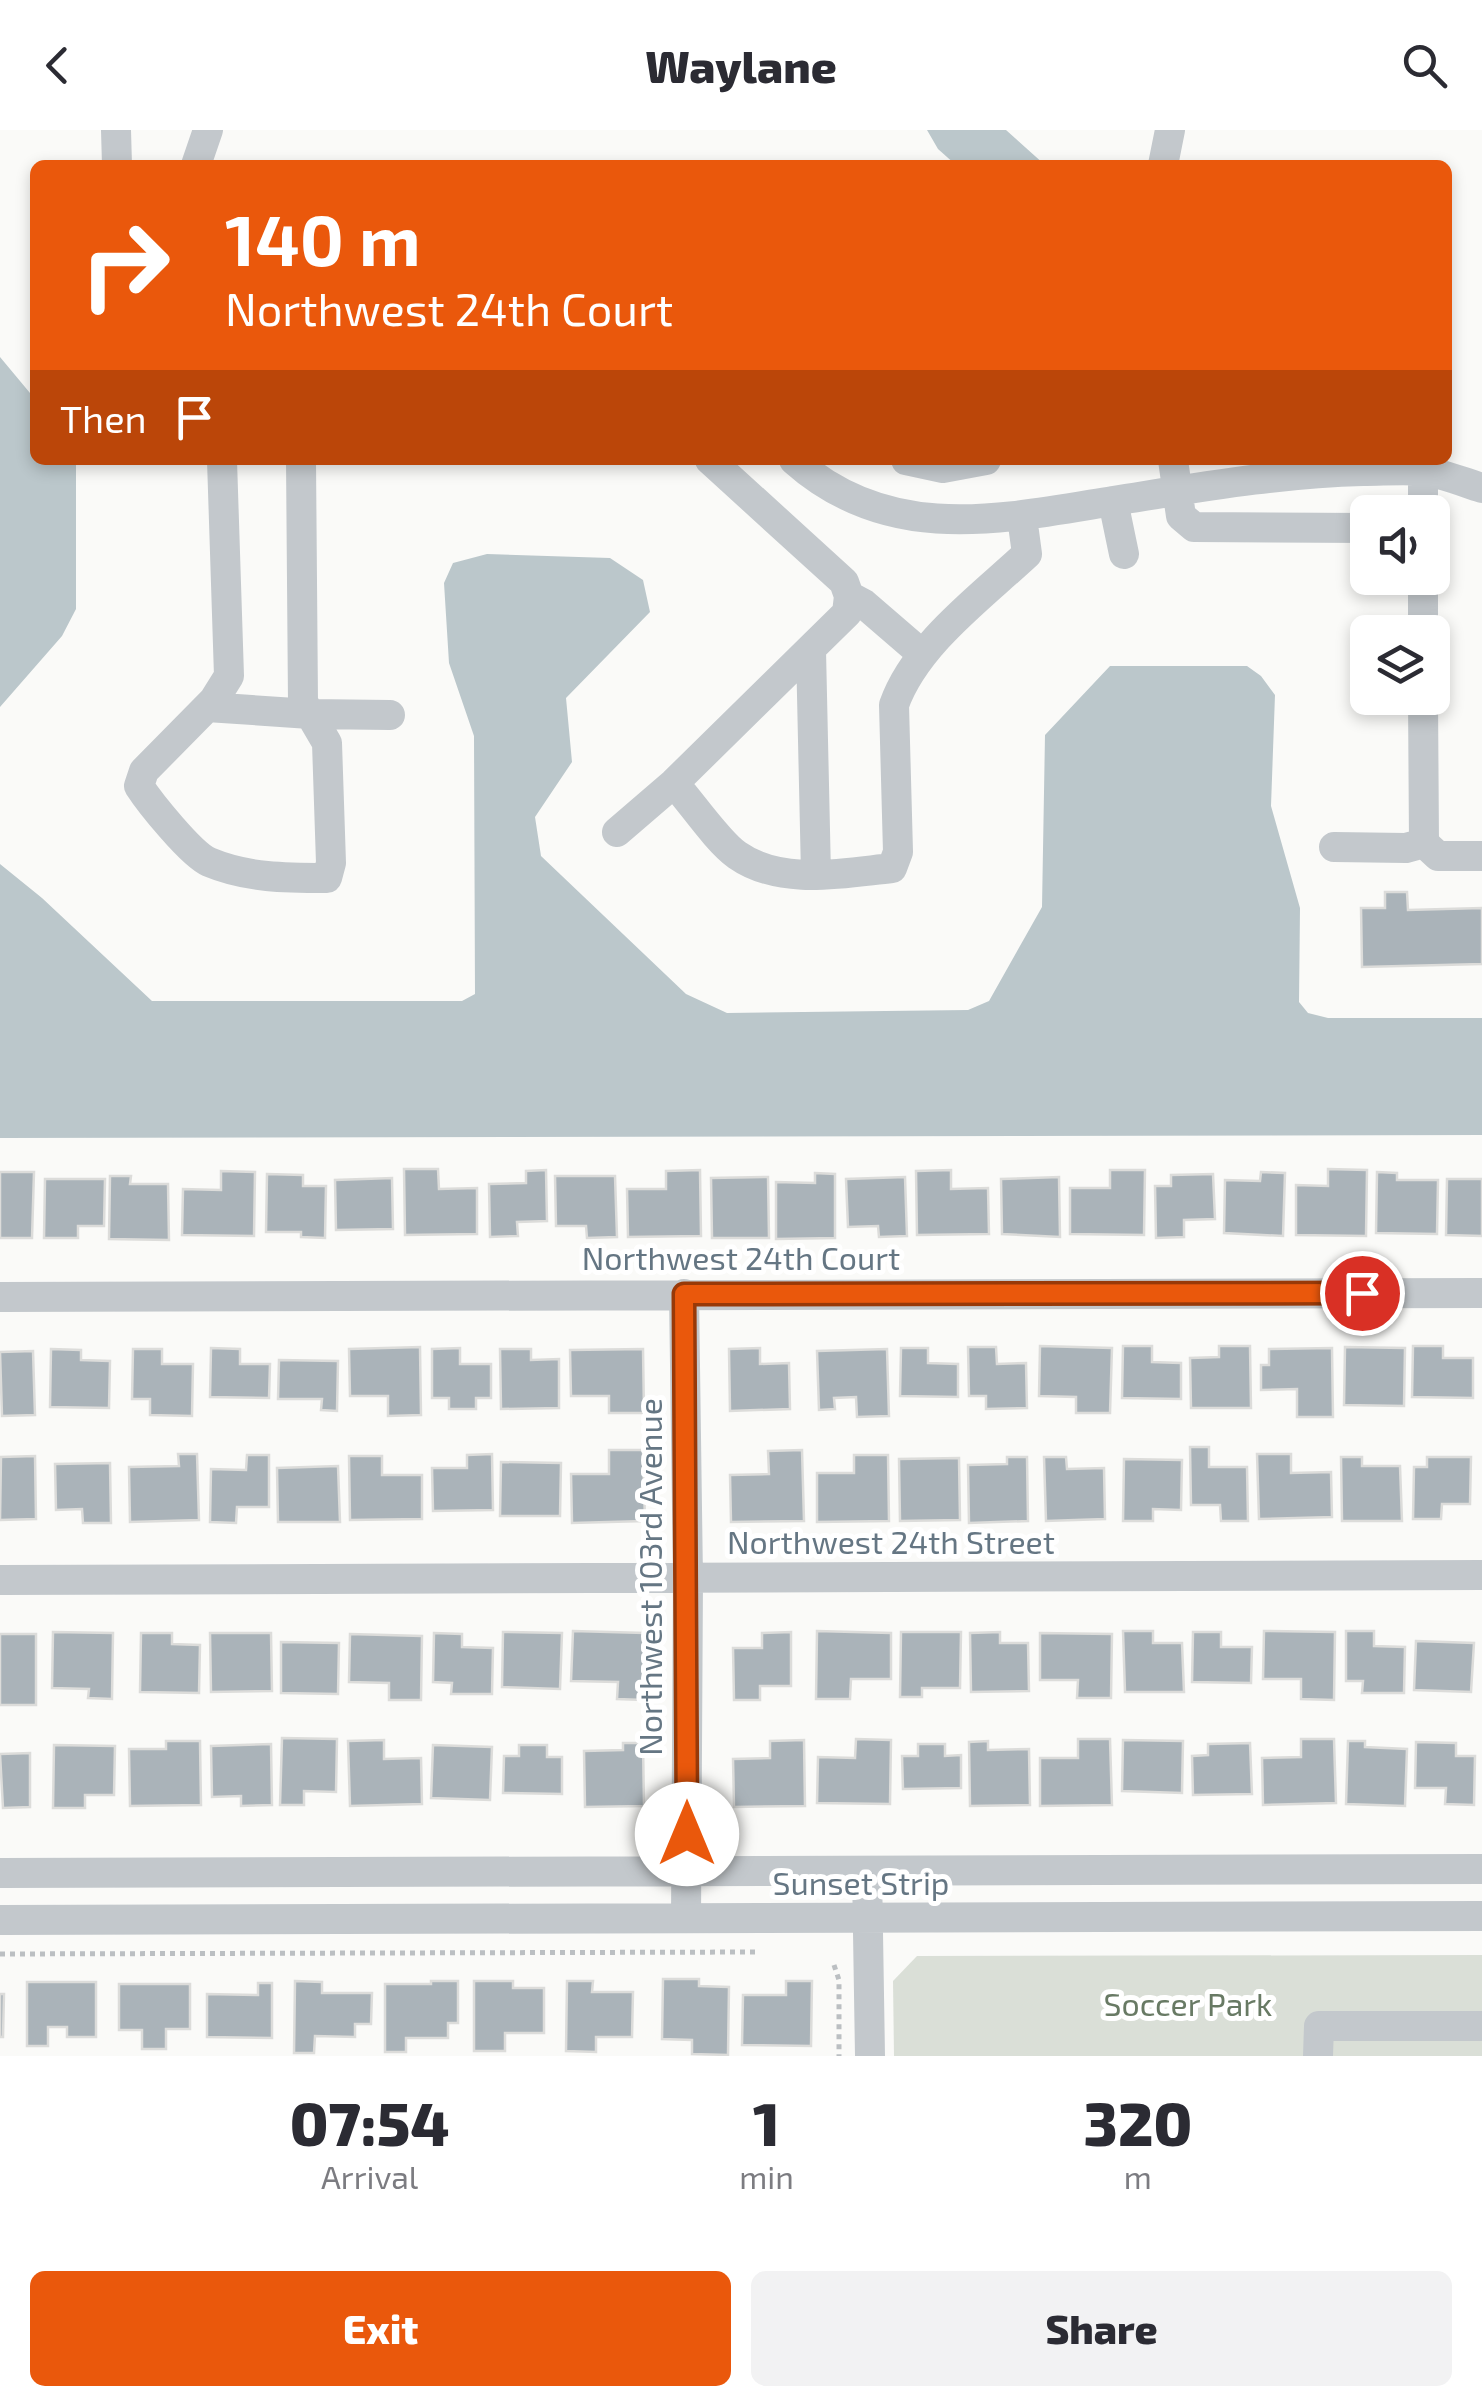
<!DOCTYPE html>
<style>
:root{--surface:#fff;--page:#f2f2f3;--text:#2b2b33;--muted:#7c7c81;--accent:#ea580c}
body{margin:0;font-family:"Exo 2",sans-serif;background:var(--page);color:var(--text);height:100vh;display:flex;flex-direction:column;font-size:38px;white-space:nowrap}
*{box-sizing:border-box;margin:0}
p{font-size:32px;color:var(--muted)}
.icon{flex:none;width:55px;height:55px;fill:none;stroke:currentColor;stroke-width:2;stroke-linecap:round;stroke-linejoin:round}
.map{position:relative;height:1926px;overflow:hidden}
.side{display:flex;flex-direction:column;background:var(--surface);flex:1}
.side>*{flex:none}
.top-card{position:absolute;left:30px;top:30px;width:1422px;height:305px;border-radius:15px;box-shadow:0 5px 15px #0003;background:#ea580c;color:#fff;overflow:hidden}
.fabs{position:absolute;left:1350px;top:365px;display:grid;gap:20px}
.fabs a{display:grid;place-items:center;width:100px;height:100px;border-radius:15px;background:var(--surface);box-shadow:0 5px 15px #0003;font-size:50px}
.pin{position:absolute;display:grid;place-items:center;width:85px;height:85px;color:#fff;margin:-42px;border:5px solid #fff;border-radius:50%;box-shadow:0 2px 10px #0007}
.me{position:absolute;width:110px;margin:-55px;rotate:0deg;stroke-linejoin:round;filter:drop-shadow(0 0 8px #0008)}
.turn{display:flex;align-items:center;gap:35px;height:210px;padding:0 30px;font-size:45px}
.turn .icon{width:130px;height:130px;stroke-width:2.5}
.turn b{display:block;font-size:70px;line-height:85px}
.then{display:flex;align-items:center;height:95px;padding:0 30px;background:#0003;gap:20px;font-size:38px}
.eta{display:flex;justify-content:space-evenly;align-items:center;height:170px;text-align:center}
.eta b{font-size:60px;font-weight:800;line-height:70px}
.primary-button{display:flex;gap:20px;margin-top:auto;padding:20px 30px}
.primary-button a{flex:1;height:115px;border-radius:15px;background:var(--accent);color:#fff;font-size:40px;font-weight:800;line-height:115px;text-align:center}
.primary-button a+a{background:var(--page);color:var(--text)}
header{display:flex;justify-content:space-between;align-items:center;height:130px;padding:0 30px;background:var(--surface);font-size:45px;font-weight:800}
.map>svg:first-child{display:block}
.green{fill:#dadfd7}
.water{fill:#bbc7cb}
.building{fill:#aab3b9;stroke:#dcdcda;stroke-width:2.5}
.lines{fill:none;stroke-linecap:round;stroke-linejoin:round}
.path{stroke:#bbbfc2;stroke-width:5;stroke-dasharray:5 5;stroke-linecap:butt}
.minor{stroke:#c3c8cc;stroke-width:30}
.route-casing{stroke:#983908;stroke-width:25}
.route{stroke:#ea580c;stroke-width:18}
.labels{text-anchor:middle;stroke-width:10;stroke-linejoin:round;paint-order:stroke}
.street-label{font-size:32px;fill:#657683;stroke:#fff}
.park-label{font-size:32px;fill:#687a64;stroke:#fff}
</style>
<header><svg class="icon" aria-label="back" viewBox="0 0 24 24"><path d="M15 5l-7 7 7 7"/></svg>Waylane<svg class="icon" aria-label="search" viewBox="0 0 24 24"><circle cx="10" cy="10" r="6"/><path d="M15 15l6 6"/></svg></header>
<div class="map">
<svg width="1482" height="1926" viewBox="0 0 1482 1926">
<rect width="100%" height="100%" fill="#fafaf8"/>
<path class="green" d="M1482 1825V1926H894L893 1851 917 1826Z"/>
<path class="water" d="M927 0H1006L1045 35H956L938 19Z
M0 227 35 269V330H76V479L62 506 0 577Z
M487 424 610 428 643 450 650 482 566 568 572 632 535 687 541 726 686 864 727 883 968 880 989 871 1042 777 1045 605 1110 536H1247L1261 546 1275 565 1271 676 1300 778 1299 872 1308 883 1328 888H1482V1005L0 1008V734L42 768 152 871H462L475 864 474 606 449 533 444 453 453 433Z"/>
<path class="building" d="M1385 762H1407L1408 780 1482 778V834L1362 837 1361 778H1385Z
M404 1039H438L439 1059 477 1058V1104L405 1105Z
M1328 1039 1367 1040 1366 1106 1296 1105V1055L1328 1056Z
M546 1040 547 1091 517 1092 518 1106 490 1107 489 1054 526 1053V1041Z
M700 1040 701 1106 628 1107 627 1059H666V1041Z
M951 1040V1059L988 1058 989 1104 917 1105 916 1041Z
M1110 1040H1145L1144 1105 1070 1104V1058H1110Z
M221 1041 255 1042 254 1106 182 1105 183 1059 221 1060Z
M0 1042H34L32 1108H0Z
M1261 1042 1285 1043 1283 1106 1224 1103 1225 1050 1260 1051Z
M1377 1042 1397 1043V1050H1438L1437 1104 1376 1103Z
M815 1043 835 1044V1108L776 1109V1052L815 1053Z
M267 1044 303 1045V1056H326L325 1108 301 1107V1102H266Z
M1213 1044 1215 1089 1184 1090V1107L1156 1108 1155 1056H1171V1045Z
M110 1046H131L130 1054H168L169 1110 109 1109Z
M555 1046H615L617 1107 587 1108 586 1096H556Z
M768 1047 769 1108H712L711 1048Z
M905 1047 907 1106 879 1107 878 1096 848 1097 846 1049Z
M1059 1047 1060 1107 1002 1104 1001 1049Z
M392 1048 393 1099 336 1100 335 1050Z
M45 1049H105L104 1096H78V1108H44Z
M1447 1049H1482V1106L1446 1105Z
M1040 1216 1112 1218 1110 1283H1076V1267L1039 1266Z
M1123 1216H1152V1232L1181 1233V1269L1122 1268Z
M1219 1216H1250L1251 1278H1191L1190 1228 1219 1227Z
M1413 1216H1443V1228H1473V1268L1412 1267Z
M420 1217 421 1285 388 1286V1266H350L349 1219Z
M968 1217H996L997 1234 1026 1233 1027 1278 986 1279V1266H969Z
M1345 1217 1405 1218 1404 1276 1344 1275Z
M211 1218 240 1219V1234H270L269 1268 210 1267Z
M460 1218V1234H491V1268H476V1279H449V1268H432V1219Z
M760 1218V1234L789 1233 790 1279 730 1281 729 1219Z
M901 1218H928V1233L958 1234V1267L900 1266Z
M1332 1218 1333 1287H1297V1259L1261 1260V1235H1269V1219Z
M51 1219 81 1220V1230L110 1231 109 1278 50 1277Z
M133 1219H162V1234H193L192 1286 150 1285V1269H132Z
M500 1219H531V1230L559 1229V1278L501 1279Z
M643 1219 644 1283H609V1266H571L570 1220Z
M887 1219 889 1286 857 1287 856 1267 834 1268 835 1279 819 1280 817 1221Z
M33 1221 35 1285 2 1286 0 1222Z
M279 1230 338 1231 337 1281 321 1280 322 1269H278Z
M1190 1317H1209V1337H1247L1248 1391H1221L1220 1375H1191Z
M609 1320H643L645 1391 572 1393 571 1344H609Z
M802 1320 804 1391 731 1392 730 1345 769 1344 768 1321Z
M178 1324H197L199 1390 130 1392 129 1337 179 1336Z
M492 1324 493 1380 433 1381 432 1338H467V1325Z
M1257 1324H1291V1343L1331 1342 1332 1387 1259 1389Z
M247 1325H269V1377H237L236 1393 210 1392 211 1339 246 1340Z
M854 1325H888L889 1391 817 1392V1343H854Z
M35 1326 36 1389 0 1390 1 1327Z
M349 1326H382V1345H422V1389L350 1390Z
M1007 1327H1027L1028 1391 969 1393 968 1335 1007 1334Z
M1044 1327H1066L1067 1339 1104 1338 1105 1389 1046 1391Z
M1341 1327H1362V1336H1400L1402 1391H1342Z
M1427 1327H1471L1470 1374H1442L1441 1389H1413L1414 1337H1427Z
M959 1328 960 1390 900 1391 899 1329Z
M1124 1329 1182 1330 1181 1380 1153 1379V1391H1123Z
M501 1332 561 1333 560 1386H500Z
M110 1333 111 1393H83L82 1379 56 1380 55 1334Z
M338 1336 340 1392H278L277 1338Z
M573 1501 645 1503 644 1570 617 1569 618 1552 571 1551Z
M817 1501 891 1503V1549H851L850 1569H816Z
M1123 1501H1153V1513H1182L1184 1562H1125Z
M1264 1501 1335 1502 1334 1570 1301 1569V1549H1263Z
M1346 1501H1374V1516L1405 1517 1404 1563H1362L1363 1551H1346Z
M53 1502 113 1503 112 1569 88 1568 89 1559 52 1558Z
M503 1502 562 1503 560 1559 502 1557Z
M791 1502V1556H760V1570H734L733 1518H762V1503Z
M901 1502H961L960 1558H922V1567H900Z
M1000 1502V1513H1028L1029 1561 971 1562 970 1503Z
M1193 1502H1221V1517H1252L1251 1553 1192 1552Z
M141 1503H172V1514L200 1515 199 1563 140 1562Z
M210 1503H271L272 1561 211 1562Z
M434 1503 462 1504V1517L493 1518 492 1564H451L452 1553 433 1552Z
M1040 1503 1112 1504 1111 1568H1077L1078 1550H1040Z
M0 1504H36V1575H0Z
M350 1504 422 1506 421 1570H389V1553L349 1552Z
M1416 1511 1474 1513 1471 1562 1414 1560Z
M281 1512 339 1513 338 1564 281 1563Z
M282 1608 337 1609 336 1662 304 1661V1675H280Z
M856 1609 891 1610 890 1674 817 1673 818 1627 855 1628Z
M1078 1609H1110L1112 1675 1040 1676V1628H1078Z
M1301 1609H1334L1336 1673 1263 1675 1262 1628 1301 1627Z
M384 1610V1629L421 1628 422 1674 350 1676 348 1611Z
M804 1610 805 1676 734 1677 733 1629 770 1628V1611Z
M1123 1610 1183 1611 1182 1663 1122 1661Z
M166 1611H200L201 1675 130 1676 129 1619H166Z
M988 1611V1620L1029 1619 1030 1675 970 1676 969 1612Z
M1348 1611H1365V1617L1407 1619 1405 1676 1346 1674Z
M1416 1612 1456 1613V1626H1475L1474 1675 1445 1674 1446 1658H1415Z
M623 1613H643L644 1676 585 1677 584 1621 623 1620Z
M1250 1613 1252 1664 1193 1665 1192 1626 1208 1625V1614Z
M271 1614 272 1675 241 1676V1666L212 1667 211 1616Z
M918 1614H945V1626L961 1625V1658L903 1659 902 1626H918Z
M54 1615 115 1616 114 1665H85V1678H53Z
M433 1615 492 1617 490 1670 431 1668Z
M519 1615H547V1627H562V1664L503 1663 504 1626H519Z
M30 1623V1677L3 1678 0 1624Z
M663 1849H699V1856L729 1857 728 1925 692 1924V1910L662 1909Z
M295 1851 322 1852V1863H372L371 1894H355V1907L315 1906 314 1923H294Z
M431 1851H458V1893H448V1908H406V1922H385V1854H431Z
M474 1851H513V1858H544V1903H505V1921H474Z
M567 1851H593L592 1862H633L632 1907H596V1922L566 1921Z
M786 1851H812L811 1916 742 1915 743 1865H786Z
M27 1852H96V1907H67V1897H48V1916H27Z
M258 1853H272V1908L207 1907V1864L258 1865Z
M119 1854H190V1899H166V1919H142V1900H119Z
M0 1864H4L3 1907H0Z"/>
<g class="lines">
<path class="path" d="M0 1824 758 1822
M834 1835 839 1850V1926"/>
<path class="minor" d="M116 0 117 35
M196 35 208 0
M1163 35 1170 0
M222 330 229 546 214 570 144 641 139 656C150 673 191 724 209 732 247 748 286 748 327 748L331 733 327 613 303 572 301 330
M794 330C889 415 1002 389 1113 371 1196 358 1279 343 1363 341 1383 341 1404 339 1424 341 1444 344 1463 352 1482 358
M906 330 943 338 986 330
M1173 330 1181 386 1194 397 1368 398
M1423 330V382
M1113 371 1124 424
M849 466 864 474 922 524
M1423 502V448
M811 520 816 745
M1423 568 1424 713 1438 726H1482
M207 577 310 584 390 585
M674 653C691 672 718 712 737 725 781 756 843 743 892 738L898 722 894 575C915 515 981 467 1027 424L1022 387
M617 702 674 653 847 483 849 466 844 452 710 330
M1334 717 1406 718 1424 713
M684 1164 688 1449 686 1788
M0 1167 1482 1163
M0 1450 1482 1445
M867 1741 870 1926
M0 1743 1482 1739
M0 1790 1482 1786
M1318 1926 1319 1896H1482"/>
</g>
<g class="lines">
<defs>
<path id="route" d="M687 1704 684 1164 1362 1163"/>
</defs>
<use href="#route" class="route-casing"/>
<use href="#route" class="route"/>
</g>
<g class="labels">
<g class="street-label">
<text x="741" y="1140">Northwest 24th Court</text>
<text x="891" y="1424">Northwest 24th Street</text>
<text transform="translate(651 1447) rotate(-90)" y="11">Northwest 103rd Avenue</text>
<text x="861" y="1765">Sunset Strip</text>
</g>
<g class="park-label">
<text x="1188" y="1886">Soccer Park</text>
</g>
</g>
</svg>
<div class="fabs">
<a><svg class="icon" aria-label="sound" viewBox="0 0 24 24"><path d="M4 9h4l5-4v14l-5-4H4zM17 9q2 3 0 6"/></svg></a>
<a><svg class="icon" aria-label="layers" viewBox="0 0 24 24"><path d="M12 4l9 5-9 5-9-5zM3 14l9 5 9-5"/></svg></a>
</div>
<div class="pin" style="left:1362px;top:1163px;background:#d93025"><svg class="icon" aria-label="arrive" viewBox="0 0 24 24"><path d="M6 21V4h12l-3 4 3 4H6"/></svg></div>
<svg class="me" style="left:687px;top:1704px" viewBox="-20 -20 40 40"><circle r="19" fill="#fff"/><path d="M0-13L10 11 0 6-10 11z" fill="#ea580c"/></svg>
<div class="top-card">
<div class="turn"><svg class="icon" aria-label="right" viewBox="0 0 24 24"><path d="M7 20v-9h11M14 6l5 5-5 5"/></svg><div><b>140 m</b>Northwest 24th Court</div></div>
<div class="then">Then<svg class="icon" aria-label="arrive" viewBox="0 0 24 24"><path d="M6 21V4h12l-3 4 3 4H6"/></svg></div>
</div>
</div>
<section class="side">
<div class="eta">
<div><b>07:54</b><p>Arrival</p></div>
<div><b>1</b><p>min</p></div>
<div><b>320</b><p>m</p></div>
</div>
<div class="primary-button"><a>Exit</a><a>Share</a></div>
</section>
